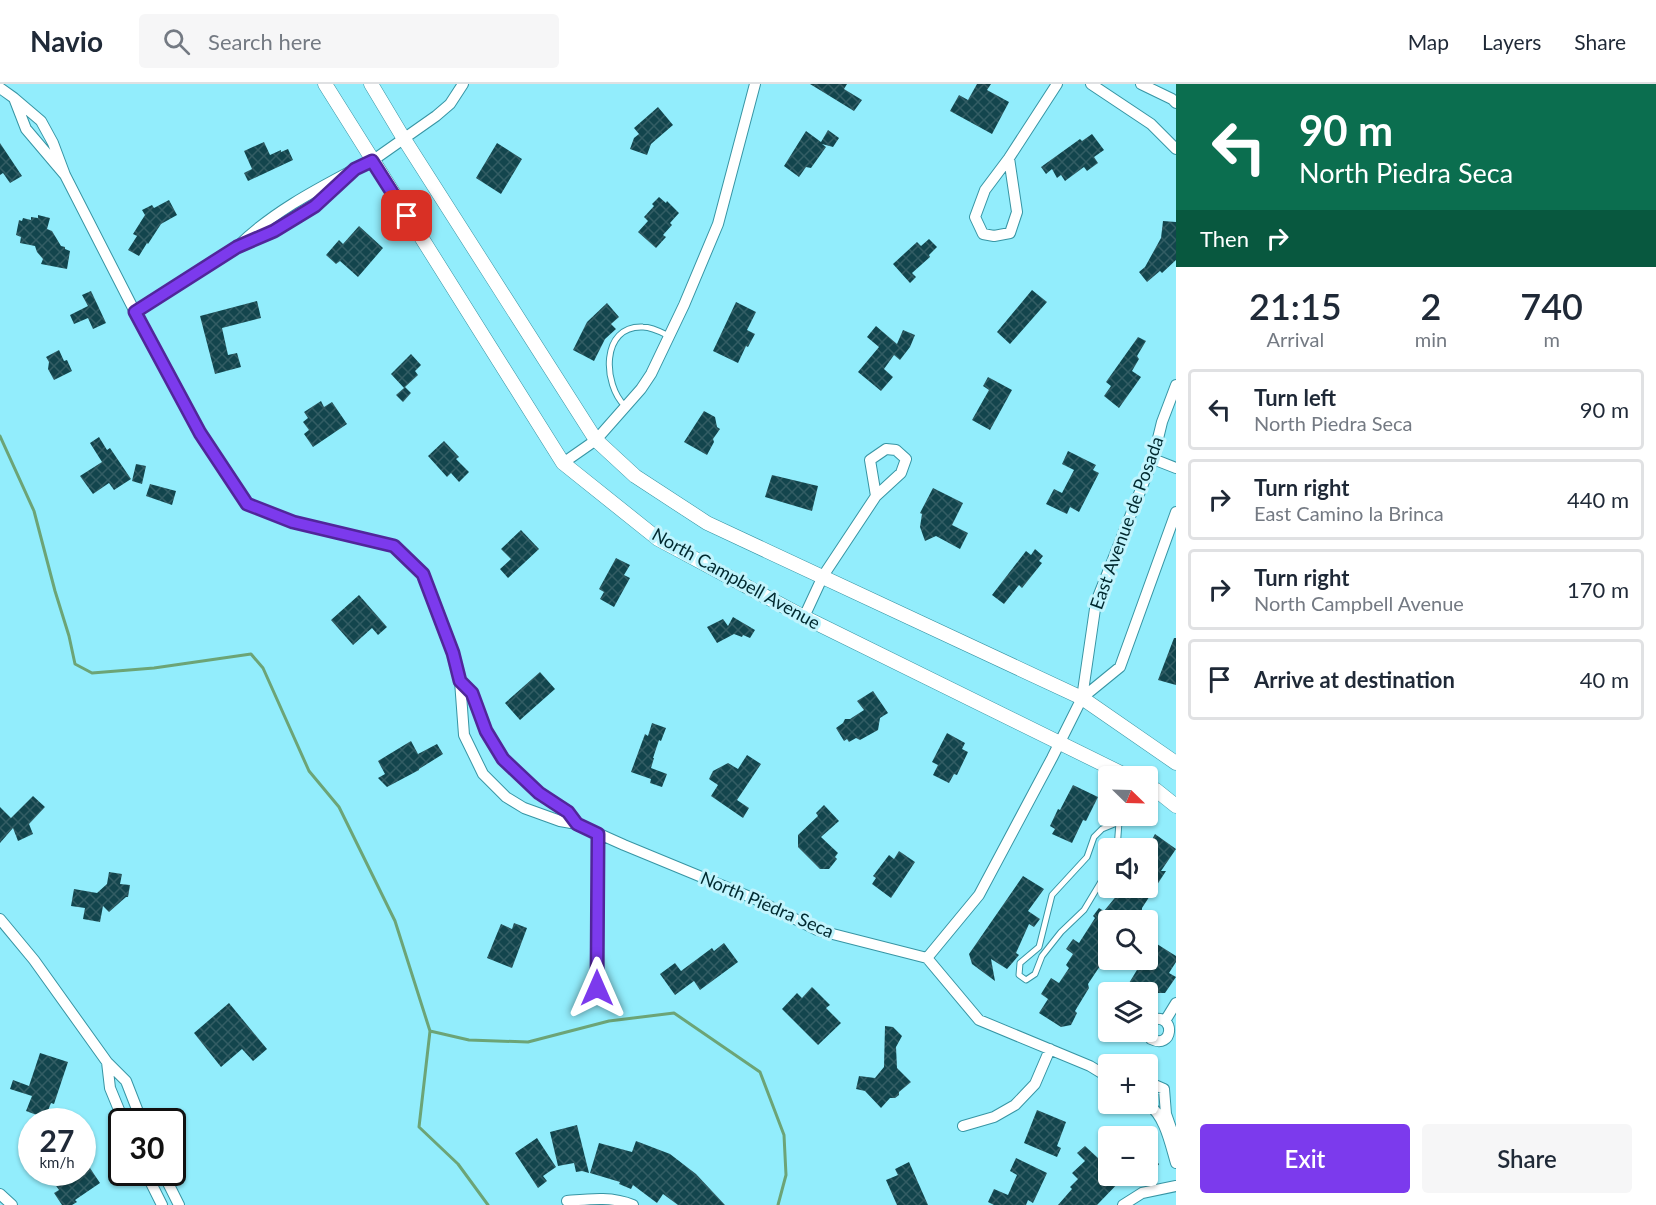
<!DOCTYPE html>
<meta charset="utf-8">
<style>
:root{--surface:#fff;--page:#f6f6f7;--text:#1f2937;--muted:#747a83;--line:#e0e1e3;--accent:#7c3aed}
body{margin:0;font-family:Lato,sans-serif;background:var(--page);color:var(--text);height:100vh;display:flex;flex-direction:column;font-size:22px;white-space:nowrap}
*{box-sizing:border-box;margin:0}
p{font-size:20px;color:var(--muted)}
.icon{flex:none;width:33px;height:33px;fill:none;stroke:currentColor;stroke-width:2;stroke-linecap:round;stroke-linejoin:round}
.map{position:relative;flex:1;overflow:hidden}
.side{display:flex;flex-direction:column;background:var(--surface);width:480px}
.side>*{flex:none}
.top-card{background:#0b6e4f;color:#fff;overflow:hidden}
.needle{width:39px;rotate:113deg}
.buttons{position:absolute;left:1098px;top:682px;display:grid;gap:12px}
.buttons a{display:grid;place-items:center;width:60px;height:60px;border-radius:6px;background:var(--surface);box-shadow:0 2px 4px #0004;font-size:30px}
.speed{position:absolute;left:18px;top:1024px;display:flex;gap:12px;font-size:30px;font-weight:700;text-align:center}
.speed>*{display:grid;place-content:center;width:78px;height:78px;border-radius:50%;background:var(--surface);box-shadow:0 2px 4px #0004;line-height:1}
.speed small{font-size:15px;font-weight:400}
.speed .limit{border:3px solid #111;border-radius:9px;background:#fff;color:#111}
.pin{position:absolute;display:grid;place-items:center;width:51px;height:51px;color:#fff;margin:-26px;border-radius:12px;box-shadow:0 3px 9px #0006}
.me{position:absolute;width:66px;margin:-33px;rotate:0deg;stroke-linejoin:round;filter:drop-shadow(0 0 4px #0008)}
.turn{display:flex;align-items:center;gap:21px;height:126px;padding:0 24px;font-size:27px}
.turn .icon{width:78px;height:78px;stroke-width:2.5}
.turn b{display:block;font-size:42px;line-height:51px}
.then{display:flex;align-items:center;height:57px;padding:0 24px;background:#0003;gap:12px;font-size:22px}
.eta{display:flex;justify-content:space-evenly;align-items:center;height:102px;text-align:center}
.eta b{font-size:36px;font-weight:600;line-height:42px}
.primary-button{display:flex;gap:12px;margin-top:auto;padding:12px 24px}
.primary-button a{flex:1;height:69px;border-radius:6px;background:var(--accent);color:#fff;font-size:24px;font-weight:600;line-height:69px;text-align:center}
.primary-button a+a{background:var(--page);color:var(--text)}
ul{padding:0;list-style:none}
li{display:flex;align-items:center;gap:18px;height:81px;margin:0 12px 9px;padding:0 12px;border:3px solid var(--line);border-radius:6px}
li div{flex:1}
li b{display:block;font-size:22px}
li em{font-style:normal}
header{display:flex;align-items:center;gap:36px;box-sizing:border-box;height:84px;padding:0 30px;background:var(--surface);border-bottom:2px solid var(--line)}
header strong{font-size:28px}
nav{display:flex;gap:33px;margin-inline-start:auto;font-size:21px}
.search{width:420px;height:54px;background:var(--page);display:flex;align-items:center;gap:15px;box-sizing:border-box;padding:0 21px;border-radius:6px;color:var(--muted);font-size:22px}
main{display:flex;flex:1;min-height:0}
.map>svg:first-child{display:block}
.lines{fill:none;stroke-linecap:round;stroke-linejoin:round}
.stream{stroke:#6ca476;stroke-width:3}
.building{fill:url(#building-cross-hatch)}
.service-casing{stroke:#3795a4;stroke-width:7}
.minor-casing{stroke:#3795a4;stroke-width:12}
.secondary-casing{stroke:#3795a4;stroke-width:15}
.service{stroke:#fff;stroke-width:5}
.minor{stroke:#fff;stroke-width:10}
.secondary{stroke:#fff;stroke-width:14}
.route-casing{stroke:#51269a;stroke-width:15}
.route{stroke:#7c3aed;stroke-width:10}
.labels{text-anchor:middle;stroke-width:6;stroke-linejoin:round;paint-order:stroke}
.street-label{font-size:18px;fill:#00292f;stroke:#c0f4fd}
</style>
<header>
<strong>Navio</strong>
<div class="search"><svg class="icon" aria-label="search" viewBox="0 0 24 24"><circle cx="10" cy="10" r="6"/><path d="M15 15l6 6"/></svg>Search here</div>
<nav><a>Map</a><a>Layers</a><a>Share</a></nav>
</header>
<main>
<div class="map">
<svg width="1176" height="1121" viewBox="0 0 1176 1121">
<defs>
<pattern id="building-cross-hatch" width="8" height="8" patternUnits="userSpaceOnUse" patternTransform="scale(1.5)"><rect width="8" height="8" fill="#13454d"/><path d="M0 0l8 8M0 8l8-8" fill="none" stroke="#335d64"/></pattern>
</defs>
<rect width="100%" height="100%" fill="#92edfc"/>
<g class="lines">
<path class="stream" d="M0 352 34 427 55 507 69 552 75 580 92 589 154 584 251 570 263 584 309 687 339 723 395 837 430 947 469 956 528 958 609 937 674 929 760 988 784 1051 786 1091 778 1121
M430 947 419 1043 458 1080 488 1121"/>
</g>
<path class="building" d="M810 0H847L844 5 862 16 854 27Z
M977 0H991L987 6 1009 18 992 50 950 27 959 11 968 16Z
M658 23 673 41 651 60 647 71 630 65 634 54 639 50 634 44Z
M828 46 839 54 833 63 822 60 826 63 811 84 806 83 799 93 784 82 806 47 821 58Z
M1092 50 1104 66 1094 73 1098 79 1087 87 1084 83 1065 97 1061 91 1057 94 1052 85 1046 90 1041 83 1080 55 1082 57Z
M264 58 270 71 281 66V68L288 65 293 76 248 97 244 89 252 85 244 67Z
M0 59 22 92 10 99 3 89 0 91Z
M497 59 522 75 501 110 476 94Z
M659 113 666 119 667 117 679 129 670 139 672 141 663 151 666 153 656 164 638 148 648 137 644 133 654 122 652 120Z
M169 116 177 131 161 140 148 160 147 159 139 172 128 166 137 152 133 150 145 131 142 126 152 121 154 124Z
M38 131 50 134 47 145 52 147 61 162 65 163V165L70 167 67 185 41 180 43 175 37 168 35 162 20 159 21 153 16 151 19 136 22 137 23 134 31 136V133L38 134Z
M1163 137 1176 138V176L1162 189 1160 187 1147 198 1139 188 1145 183 1161 154Z
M359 142 383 164 358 193 340 177 336 180 326 171 339 156 343 160Z
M929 155 937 163 929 171 930 173 912 189 916 193 910 199 893 180 917 158 921 162Z
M1032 206 1047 218 1010 260 997 248Z
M91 207 106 239 93 245 88 234 74 240 70 231 88 222 82 211Z
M257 217 261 234 222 244 228 271 237 269 241 283 215 290 200 232Z
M736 218 756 228 747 246 755 250 748 263 746 262 738 279 713 267Z
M607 219 619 233 611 240 616 245 605 255 594 277 573 266 587 238Z
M876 242 897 260 903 246 915 251 910 263 900 276 894 271 884 285 893 293 881 307 858 288 879 263 867 253Z
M1138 253 1146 257 1137 272 1139 275 1132 287 1141 293 1119 324 1104 312 1111 302 1106 298Z
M59 266 64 277 67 276 72 287 54 296 48 285 49 278 46 273Z
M411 270 421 281 415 287 418 291 405 303 411 309 403 318 396 311 404 304 391 290Z
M988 293 1012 306 990 346 972 336 989 306 983 302Z
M321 317 324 323 332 318 347 340 313 363 304 350 309 346 303 338 308 334 304 328Z
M704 327 715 333 717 343 720 345 713 355 714 358 707 371 684 358Z
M99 353 107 366 110 364 131 395 114 406 109 399 93 410 80 392 102 378 90 359Z
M444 357 459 373 456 375 469 388 459 398 451 389 447 393 428 372Z
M1068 367 1096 381 1093 386 1099 389 1079 428 1070 423 1067 430 1046 420 1054 405 1062 409 1074 386 1062 380Z
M136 380 146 382 142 400 132 397Z
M772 391 818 402 812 427 765 413Z
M150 400 176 407 172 421 146 412Z
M933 404 963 419 952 441 968 449 960 465 936 452 925 457 920 443 922 430 920 429Z
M521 446 539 465 508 494 500 485 511 475 501 465Z
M1035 465 1043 472 1039 477 1042 479 1022 504 1019 501 1004 520 992 511 1026 467 1031 471Z
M616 474 630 481 624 491 630 494 614 523 600 515 604 508 599 505Z
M359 511 387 543 378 551 372 544 353 561 331 536Z
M733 533 755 546 750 554 743 551 742 553 734 550 717 559 707 543 723 535 728 542Z
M1174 554H1176V601L1158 596Z
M540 588 555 605 520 636 505 619Z
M873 607 888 629 880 634 878 646 860 656 856 654 849 658 847 655 844 657 836 644 843 639 845 635H850L864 626 857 617Z
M652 639 666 644 661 657 659 656 653 674H654L651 684 667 690 662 703 650 699 651 695 631 688 645 650 648 652Z
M947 649 965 659 962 665 968 668 957 691 954 690 949 699 933 691 938 681 932 678Z
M411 657 418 670 437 660 443 670 419 685V686L387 703 378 694 385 690 378 677Z
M747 671 761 680 737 716 749 724 743 734 711 712 718 701 709 695 713 687 728 679 738 685Z
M1073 701 1098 713 1086 737 1083 736 1072 759 1052 750 1055 745 1050 742 1058 725 1060 726Z
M33 712 45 723 29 740 33 750 18 757 13 744 0 759V723L11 734Z
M824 721 839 737 821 753 838 769 835 773 837 775 829 785H820L798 763V751L818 732 816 729Z
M1155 750 1176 765 1161 787H1166L1142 824V827L1137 828 1138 837H1108V862L1101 874 1104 876 1088 900 1089 904 1075 927 1077 929 1071 941 1061 943 1039 929 1048 915 1041 910 1051 894 1059 899 1069 884 1066 881 1073 870 1066 865 1073 855 1079 859 1095 834 1093 832 1099 824 1104 827 1123 804H1148V763Z
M899 767 915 778 891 814 872 800 876 794 873 792 889 771 894 775Z
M109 788 122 790 120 800 130 801 128 813H126L109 828 103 822 100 838 83 835 85 824 71 822 74 805 97 809 107 800Z
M1023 792 1044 805 1028 827 1040 835 1034 843 1029 840 1016 869 1019 871 1007 885 991 875 995 897 972 880 969 870Z
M514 839 527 844 512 884 487 874 501 840 512 845Z
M724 859 738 878 700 906 694 897 675 911 660 890 675 879 681 887 712 864 714 867Z
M1157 860 1176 872V878L1169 889 1176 893 1165 909H1157L1148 924V909H1123L1143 876H1148V867L1150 862Z
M812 903 830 921 826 924 841 939 818 961 782 925 797 909 802 914Z
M1108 912V954H1106L1098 927Z
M229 919 267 965 253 977 242 965 221 983 194 949Z
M885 942 893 943 902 952 896 963 897 984 911 998 899 1008V1011L895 1014H890L881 1024 865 1007 856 1005 859 992 875 994 884 983Z
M40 969 68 978 54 1020 51 1019 45 1034 26 1027 32 1012 10 1005 13 996 29 1002Z
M1037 1026 1066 1038 1057 1062 1061 1064 1057 1073 1024 1059Z
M577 1041 589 1089 582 1087 576 1088 574 1079 558 1082 550 1048Z
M537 1054 556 1083 543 1092 547 1097 538 1104 515 1069Z
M636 1057 670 1070 696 1090 725 1121H678L663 1110 657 1119 633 1101 631 1105 619 1100 620 1098 590 1089 599 1059 632 1068Z
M1085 1062 1098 1074 1101 1070 1104 1073 1108 1068V1092H1125L1097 1121H1058L1072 1105 1070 1103 1078 1095 1072 1089 1085 1077 1077 1069Z
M1148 1069 1159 1080 1153 1089 1158 1095 1155 1099 1150 1100 1148 1097Z
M82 1072 100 1099 75 1116 77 1118 72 1121H62L54 1109 59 1106 52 1096 63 1089H82Z
M1016 1074 1047 1089 1033 1119 1028 1116 1026 1121H994L988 1118 994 1105 1008 1111 1017 1091 1010 1087Z
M909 1078 928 1121H897L886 1096 898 1091 895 1085Z"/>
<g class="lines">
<defs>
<path id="service" d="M625 322C603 301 600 241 643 243 652 243 661 248 669 252
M1117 765 1119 738 1122 732
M1108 786 1084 826 1061 848 1042 872 1035 890 1026 896 1019 891 1020 879 1039 863 1052 811 1087 773 1094 753 1102 745 1119 738"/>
<path id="minor" d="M1091 0 1151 40 1176 65
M1141 0 1172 15 1176 19
M0 4 14 14
M1009 74 1017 128 1010 149 994 152 983 150 975 133 985 106 1009 74 1057 0
M355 85 372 77 436 32 450 20 463 0
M65 91 26 45 14 14 41 37 53 59 65 91 135 228 200 349 247 420 293 438 394 462 423 490 453 569 460 597 464 651 483 690 506 713 524 724 560 737 577 740 624 761 755 815 817 846 927 874
M135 228 237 163 274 147 315 122 355 85C313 107 270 130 237 163
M1153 375 1176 384
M563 379 596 356 641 305 651 290 684 221 718 140 755 0
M804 533 823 492 876 412 901 389 906 375 896 366 886 365 870 376 876 412
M460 597 472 609 486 647 503 676 539 709 568 728 577 740
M1082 614 1120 583 1176 428
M0 835 34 876 107 978 126 997 142 1038
M927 874 979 811 1052 674 1082 614 1096 518 1153 375 1162 338 1176 301
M927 874 979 936 1090 982 1108 993
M597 904 599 750
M1165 937 1176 919
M1147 948 1151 955C1173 966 1176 931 1154 935L1148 942
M107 978 110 1004 124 1038
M1148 998 1164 1005 1166 1030 1176 1058
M1148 1020C1165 1032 1170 1059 1176 1079
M963 1042 994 1033 1015 1021 1035 1000 1050 965
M146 1089 162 1121
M163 1089 179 1121
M0 1110 12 1121
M567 1117C589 1115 612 1112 633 1121
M1123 1121 1142 1109 1176 1102"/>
<path id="secondary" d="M325 0 563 379 658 455 804 533 1129 693
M371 0 404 55 596 356 635 392 707 439 1082 614 1176 679
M1148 702 1156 706 1176 722"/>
</defs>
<use href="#service" class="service-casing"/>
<use href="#minor" class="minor-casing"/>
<use href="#secondary" class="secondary-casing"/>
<use href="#service" class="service"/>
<use href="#minor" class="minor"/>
<use href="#secondary" class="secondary"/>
</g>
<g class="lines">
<defs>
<path id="route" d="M407 132 372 77 355 85 315 122 274 147 237 163 135 228 200 349 247 420 293 438 394 462 423 490 453 569 460 597 472 609 486 647 503 675 539 709 568 728 577 740 598 750 597 904"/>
</defs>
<use href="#route" class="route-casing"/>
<use href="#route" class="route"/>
</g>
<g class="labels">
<g class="street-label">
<text transform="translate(1127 439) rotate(-70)" y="6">East Avenue de Posada</text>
<text transform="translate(736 495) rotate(29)" y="6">North Campbell Avenue</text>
<text transform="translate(767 821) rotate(23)" y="6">North Piedra Seca</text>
</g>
</g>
</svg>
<div class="buttons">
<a><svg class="needle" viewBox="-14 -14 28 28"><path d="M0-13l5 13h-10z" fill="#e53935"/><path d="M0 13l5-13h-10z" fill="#747a83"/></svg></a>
<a><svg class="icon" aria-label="sound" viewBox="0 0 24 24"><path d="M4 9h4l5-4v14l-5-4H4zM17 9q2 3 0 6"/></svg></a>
<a><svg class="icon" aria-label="search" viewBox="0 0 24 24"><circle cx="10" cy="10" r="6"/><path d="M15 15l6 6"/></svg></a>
<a><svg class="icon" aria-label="layers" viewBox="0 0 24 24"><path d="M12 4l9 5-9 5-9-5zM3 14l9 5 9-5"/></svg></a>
<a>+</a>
<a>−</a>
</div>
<div class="speed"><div>27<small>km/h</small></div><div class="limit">30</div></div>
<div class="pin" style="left:407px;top:132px;background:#d93025"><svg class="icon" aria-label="arrive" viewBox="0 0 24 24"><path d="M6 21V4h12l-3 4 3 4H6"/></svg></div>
<svg class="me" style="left:597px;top:904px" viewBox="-20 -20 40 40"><path d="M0-17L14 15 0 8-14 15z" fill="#7c3aed" stroke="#fff" stroke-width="4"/></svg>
</div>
<section class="side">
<div class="top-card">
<div class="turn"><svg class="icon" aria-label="left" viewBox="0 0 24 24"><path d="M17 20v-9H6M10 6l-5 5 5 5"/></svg><div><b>90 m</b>North Piedra Seca</div></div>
<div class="then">Then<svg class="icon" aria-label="right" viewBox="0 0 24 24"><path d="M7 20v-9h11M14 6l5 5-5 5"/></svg></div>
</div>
<div class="eta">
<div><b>21:15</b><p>Arrival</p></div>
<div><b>2</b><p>min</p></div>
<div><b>740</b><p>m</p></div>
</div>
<ul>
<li><svg class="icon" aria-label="left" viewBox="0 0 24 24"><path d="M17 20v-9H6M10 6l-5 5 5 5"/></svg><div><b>Turn left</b><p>North Piedra Seca</p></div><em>90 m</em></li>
<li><svg class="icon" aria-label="right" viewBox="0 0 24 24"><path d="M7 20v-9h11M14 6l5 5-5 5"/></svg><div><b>Turn right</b><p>East Camino la Brinca</p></div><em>440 m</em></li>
<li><svg class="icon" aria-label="right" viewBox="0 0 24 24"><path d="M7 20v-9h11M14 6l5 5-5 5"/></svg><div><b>Turn right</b><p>North Campbell Avenue</p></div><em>170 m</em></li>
<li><svg class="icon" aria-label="arrive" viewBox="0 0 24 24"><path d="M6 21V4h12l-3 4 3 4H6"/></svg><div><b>Arrive at destination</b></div><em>40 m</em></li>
</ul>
<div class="primary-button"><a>Exit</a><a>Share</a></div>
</section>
</main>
